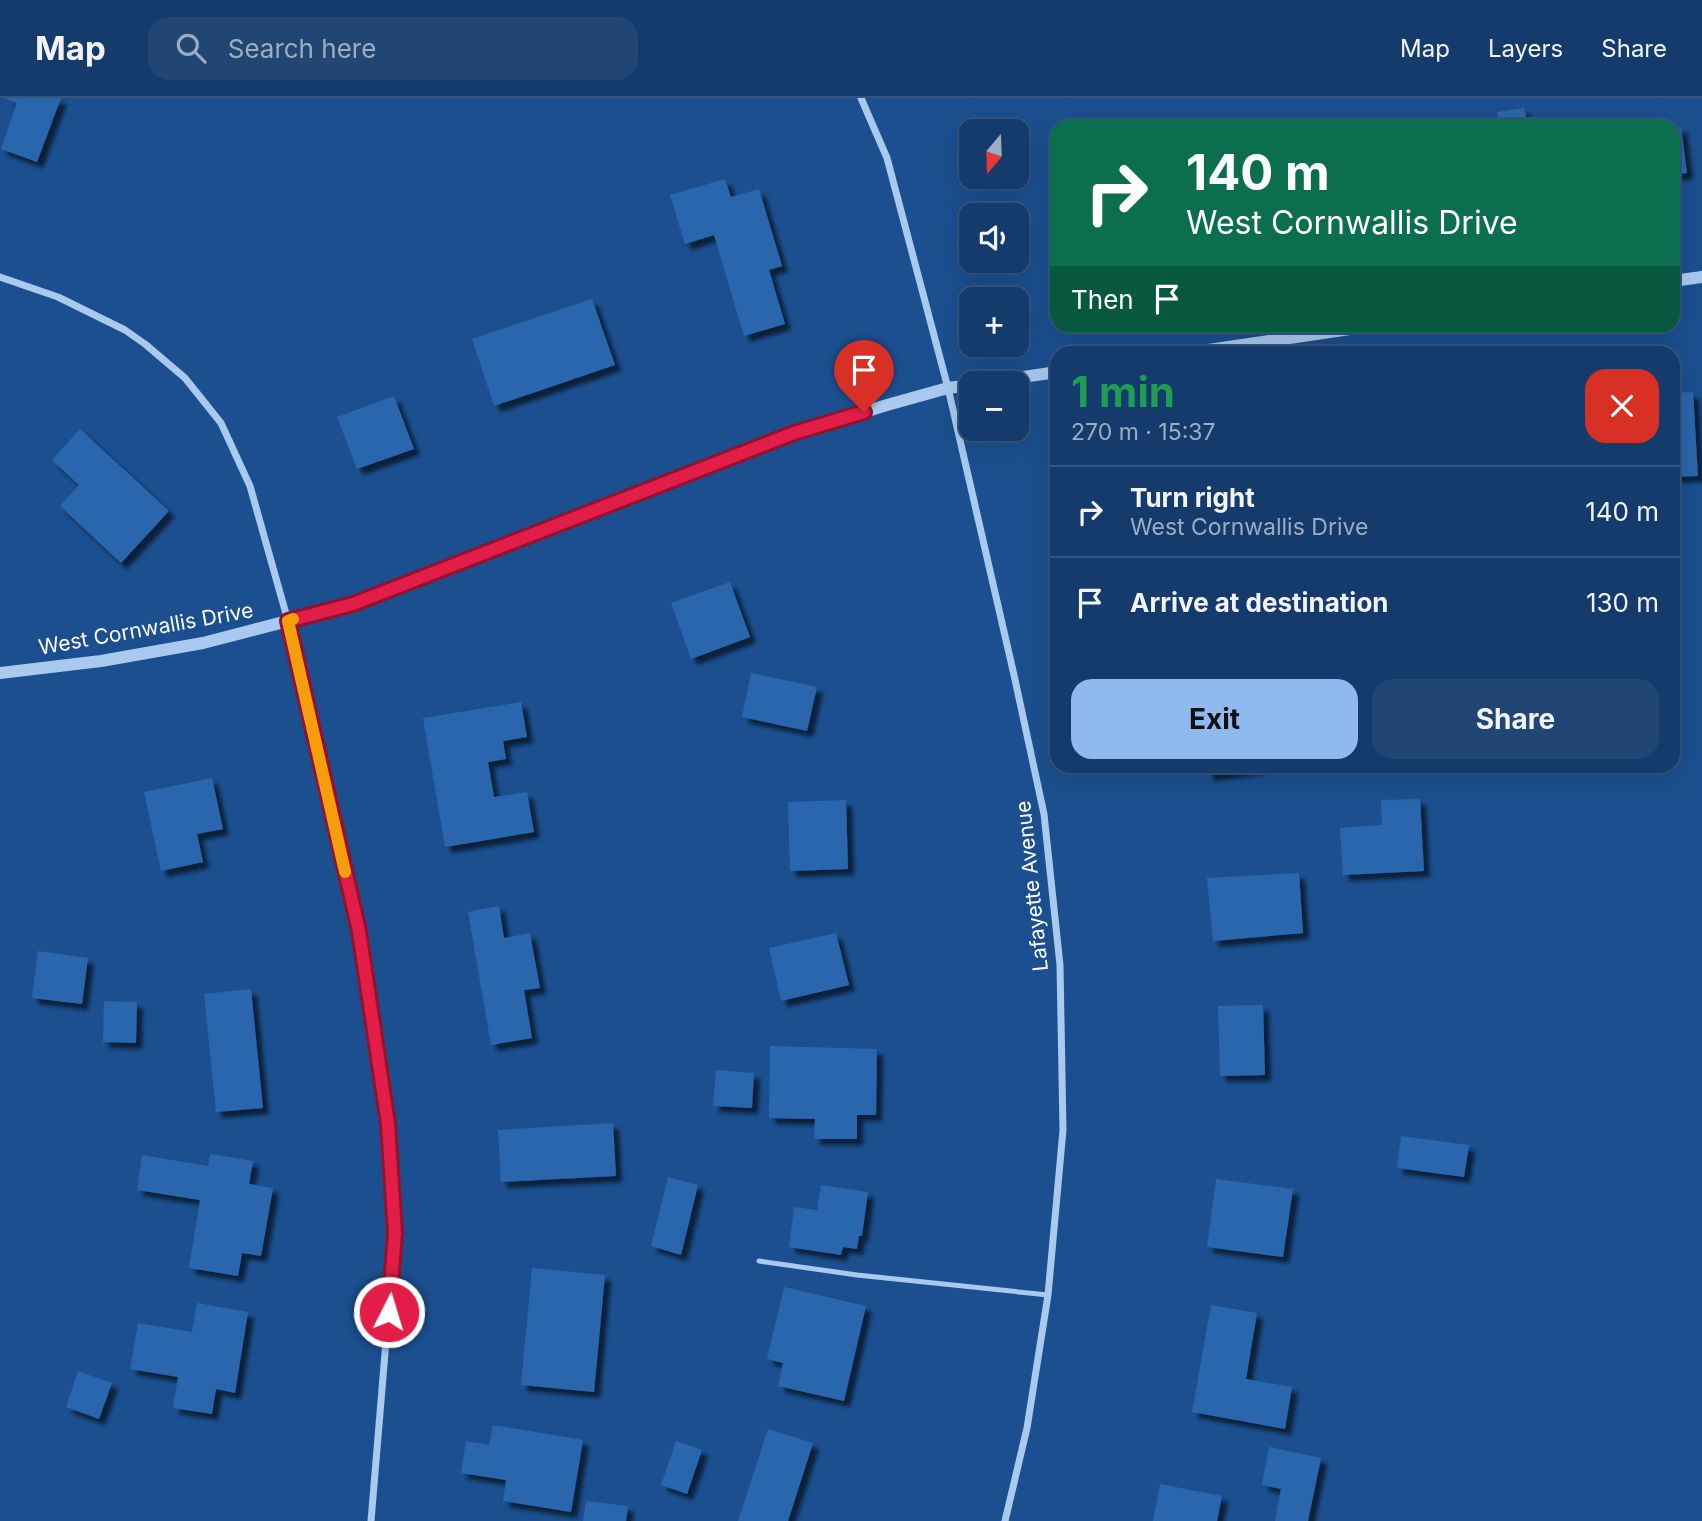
<!DOCTYPE html>
<meta charset="utf-8">
<style>
:root{--surface:#143b6b;--page:#214673;--text:#f1f3f6;--muted:#9dadc1;--line:#33557e;--accent:#90b9f0}
body{margin:0;font-family:Inter,sans-serif;background:var(--page);color:var(--text);height:100vh;display:flex;flex-direction:column;font-size:26px;white-space:nowrap}
*{box-sizing:border-box;margin:0}
p{font-size:23px;color:var(--muted)}
.icon{flex:none;width:38px;height:38px;fill:none;stroke:currentColor;stroke-width:2;stroke-linecap:round;stroke-linejoin:round}
.map{position:relative;flex:1;overflow:hidden}
.details{position:absolute;left:1050px;top:248px;width:630px;height:427px;display:flex;flex-direction:column;background:var(--surface);border-radius:21px;box-shadow:0 7px 28px #0002,0 0 0 2px var(--line)}
.details>*{flex:none}
.hud{position:absolute;left:1050px;top:21px;width:630px;height:214px;border-radius:21px;box-shadow:0 7px 28px #0002,0 0 0 2px var(--line);background:#0b6e4f;color:#fff;overflow:hidden}
.needle{width:46px;rotate:199deg}
.controls{position:absolute;left:959px;top:21px;display:grid;gap:14px}
.controls a{display:grid;place-items:center;width:70px;height:70px;border-radius:14px;background:var(--surface);box-shadow:0 7px 28px #0002,0 0 0 2px var(--line);font-size:35px}
.pin{position:absolute;display:grid;place-items:center;width:60px;height:60px;color:#fff;margin:-72px -30px;border-radius:50% 50% 50% 0;rotate:-45deg;box-shadow:0 0 7px #0007}
.pin .icon{rotate:45deg}
.me{position:absolute;width:77px;margin:-38px;rotate:5deg;stroke-linejoin:round;filter:drop-shadow(0 0 5px #0008)}
.turn{display:flex;align-items:center;gap:24px;height:147px;padding:0 21px;font-size:32px}
.turn .icon{width:91px;height:91px;stroke-width:2.5}
.turn b{display:block;font-size:49px;line-height:60px}
.then{display:flex;align-items:center;height:66px;padding:0 21px;background:#0003;gap:14px;font-size:26px}
.round{display:grid;place-items:center;flex:none;width:74px;height:74px;border-radius:21px;background:var(--page)}
.head{display:flex;align-items:center;justify-content:space-between;height:119px;padding:0 21px}
h1{font-size:42px;font-weight:700;line-height:52px;color:#1e9e55}
.primary-button{display:flex;gap:14px;margin-top:auto;padding:14px 21px}
.primary-button a{flex:1;height:80px;border-radius:21px;background:var(--accent);color:#111;font-size:28px;font-weight:700;line-height:80px;text-align:center}
.primary-button a+a{background:var(--page);color:var(--text)}
ul{padding:0;list-style:none}
li{display:flex;align-items:center;gap:21px;height:91px;padding:0 21px;border-top:2px solid var(--line)}
li div{flex:1}
li b{display:block;font-size:26px}
li em{font-style:normal}
header{display:flex;align-items:center;gap:42px;box-sizing:border-box;height:98px;padding:0 35px;background:var(--surface);border-bottom:2px solid var(--line)}
header strong{font-size:33px}
nav{display:flex;gap:38px;margin-inline-start:auto;font-size:24px}
.search{width:490px;height:63px;background:var(--page);display:flex;align-items:center;gap:18px;box-sizing:border-box;padding:0 24px;border-radius:21px;color:var(--muted);font-size:26px}
.map>svg:first-child{display:block}
.building{fill:#2a66ad;filter:url(#shadow)}
.lines{fill:none;stroke-linecap:round;stroke-linejoin:round}
.service{stroke:#a9c9ee;stroke-width:5}
.minor{stroke:#a9c9ee;stroke-width:7}
.tertiary{stroke:#a9c9ee;stroke-width:12}
.route-casing{stroke:#92132f;stroke-width:18}
.route{stroke:#e11d48;stroke-width:12}
.slow{stroke:#f59e0b;stroke-width:12}
.labels{text-anchor:middle;stroke-width:7;stroke-linejoin:round;paint-order:stroke}
.street-label{font-size:21px;fill:#fff;stroke:#1b4f8f}
</style>
<header>
<strong>Map</strong>
<div class="search"><svg class="icon" aria-label="search" viewBox="0 0 24 24"><circle cx="10" cy="10" r="6"/><path d="M15 15l6 6"/></svg>Search here</div>
<nav><a>Map</a><a>Layers</a><a>Share</a></nav>
</header>
<div class="map">
<svg width="1702" height="1423" viewBox="0 0 1702 1423">
<defs>
<filter id="shadow"><feDropShadow dx="6" dy="6" stdDeviation="2" flood-color="#0009"/></filter>
</defs>
<rect width="100%" height="100%" fill="#1b4f8f"/>
<path class="building" d="M4 0H61L37 64 1 51 17 5Z
M1524 10 1528 28H1499L1497 14Z
M1466 20 1467 28H1435L1434 25Z
M1681 29 1687 75 1673 77V30Z
M725 81 731 99 759 91 782 168 769 172 785 226 744 238 714 137 685 146 670 97Z
M592 201 615 267 494 308 472 241Z
M1693 294 1698 378 1673 379V295Z
M394 298 414 351 357 371 337 319Z
M80 331 169 413 121 465 60 408 79 387 52 362Z
M730 484 750 539 691 561 671 505Z
M751 575 817 589 807 633 742 619Z
M521 604 527 639 503 643 506 661 488 664 494 699 527 694 534 734 445 749 423 620Z
M1207 668H1260V670L1208 677Z
M212 680 223 731 197 736 203 764 161 773 144 694Z
M1420 701 1424 773 1343 777 1340 730 1382 727 1381 702Z
M846 702 848 771 790 773 788 704Z
M1299 775 1303 835 1213 843 1207 780Z
M499 808 504 840 530 835 540 890 524 892 532 940 491 947 468 814Z
M836 835 849 887 781 903 769 850Z
M38 853 88 860 82 906 32 900Z
M251 891 263 1010 216 1014 204 896Z
M104 903 137 904 136 945 103 944Z
M1263 907 1265 977 1220 978 1218 908Z
M770 948 877 951 876 1017H857V1041H814L815 1021 769 1020Z
M716 972 754 975 752 1010 713 1008Z
M613 1025 616 1078 501 1084 498 1032Z
M1401 1038 1469 1047 1464 1079 1397 1070Z
M210 1056 253 1063 249 1086 273 1090 261 1158 242 1155 238 1178 189 1170 200 1102 137 1092 142 1057 208 1068Z
M668 1079 698 1087 681 1157 651 1148Z
M1216 1081 1293 1091 1283 1159 1207 1149Z
M821 1087 868 1094 862 1138H859L857 1151 843 1149 841 1157 789 1149 794 1109 817 1112Z
M532 1170 605 1177 594 1294 521 1287Z
M784 1189 866 1208 844 1303 778 1288 783 1265 767 1261Z
M197 1205 248 1214 235 1295 216 1291 212 1316 173 1310 178 1279 130 1271 138 1225 192 1234Z
M1211 1207 1257 1215 1246 1281 1292 1289 1285 1331 1192 1314Z
M78 1273 112 1285 99 1321 66 1309Z
M493 1327 583 1342 571 1414 503 1403 506 1382 461 1375 466 1343 489 1347Z
M768 1331 813 1345 788 1423H738Z
M676 1343 702 1352 687 1396 661 1387Z
M1269 1349 1321 1360 1308 1423H1275L1281 1391 1262 1387Z
M1160 1386 1222 1398 1217 1423H1153Z
M586 1403 628 1408 626 1423H583Z"/>
<g class="lines">
<path class="service" d="M759 1163 857 1177 1048 1197"/>
<path class="minor" d="M861 0 887 60 948 290 1014 577 1044 716 1060 867 1063 1032 1048 1197 1027 1330 1005 1423
M0 179 58 199 125 232 145 246 185 280 221 325 250 388 288 523 359 833 388 1026 395 1135 371 1423"/>
<path class="tertiary" d="M1673 183 1702 179
M1181 256 1370 228
M982 285 1057 274
M0 575 101 563 203 545 353 506 795 335 887 307 948 290 971 287"/>
</g>
<g class="lines">
<defs>
<path id="route" d="M389 1214 395 1135 388 1026 359 833 288 523 353 506 794 335 864 314"/>
</defs>
<use href="#route" class="route-casing"/>
<use href="#route" class="route"/>
<path class="slow" d="M293 521 288 523 345 774"/>
</g>
<g class="labels">
<g class="street-label">
<text transform="translate(146 531) rotate(-10)" y="7">West Cornwallis Drive</text>
<text transform="translate(1032 788) rotate(-96)" y="7">Lafayette Avenue</text>
</g>
</g>
</svg>
<div class="controls">
<a><svg class="needle" viewBox="-14 -14 28 28"><path d="M0-13l5 13h-10z" fill="#e53935"/><path d="M0 13l5-13h-10z" fill="#9dadc1"/></svg></a>
<a><svg class="icon" aria-label="sound" viewBox="0 0 24 24"><path d="M4 9h4l5-4v14l-5-4H4zM17 9q2 3 0 6"/></svg></a>
<a>+</a>
<a>−</a>
</div>
<div class="pin" style="left:864px;top:314px;background:#d93025"><svg class="icon" aria-label="arrive" viewBox="0 0 24 24"><path d="M6 21V4h12l-3 4 3 4H6"/></svg></div>
<svg class="me" style="left:389px;top:1214px" viewBox="-20 -20 40 40"><circle r="17" fill="#e11d48" stroke="#fff" stroke-width="3"/><path d="M0-11L8 9 0 5-8 9z" fill="#fff"/></svg>
<div class="hud">
<div class="turn"><svg class="icon" aria-label="right" viewBox="0 0 24 24"><path d="M7 20v-9h11M14 6l5 5-5 5"/></svg><div><b>140 m</b>West Cornwallis Drive</div></div>
<div class="then">Then<svg class="icon" aria-label="arrive" viewBox="0 0 24 24"><path d="M6 21V4h12l-3 4 3 4H6"/></svg></div>
</div>
<section class="details">
<div class="head"><div><h1>1 min</h1><p>270 m · 15:37</p></div><a class="round" style="background:#d93025;color:#fff"><svg class="icon" aria-label="close" viewBox="0 0 24 24"><path d="M6 6l12 12M18 6L6 18"/></svg></a></div>
<ul>
<li><svg class="icon" aria-label="right" viewBox="0 0 24 24"><path d="M7 20v-9h11M14 6l5 5-5 5"/></svg><div><b>Turn right</b><p>West Cornwallis Drive</p></div><em>140 m</em></li>
<li><svg class="icon" aria-label="arrive" viewBox="0 0 24 24"><path d="M6 21V4h12l-3 4 3 4H6"/></svg><div><b>Arrive at destination</b></div><em>130 m</em></li>
</ul>
<div class="primary-button"><a>Exit</a><a>Share</a></div>
</section>
</div>
